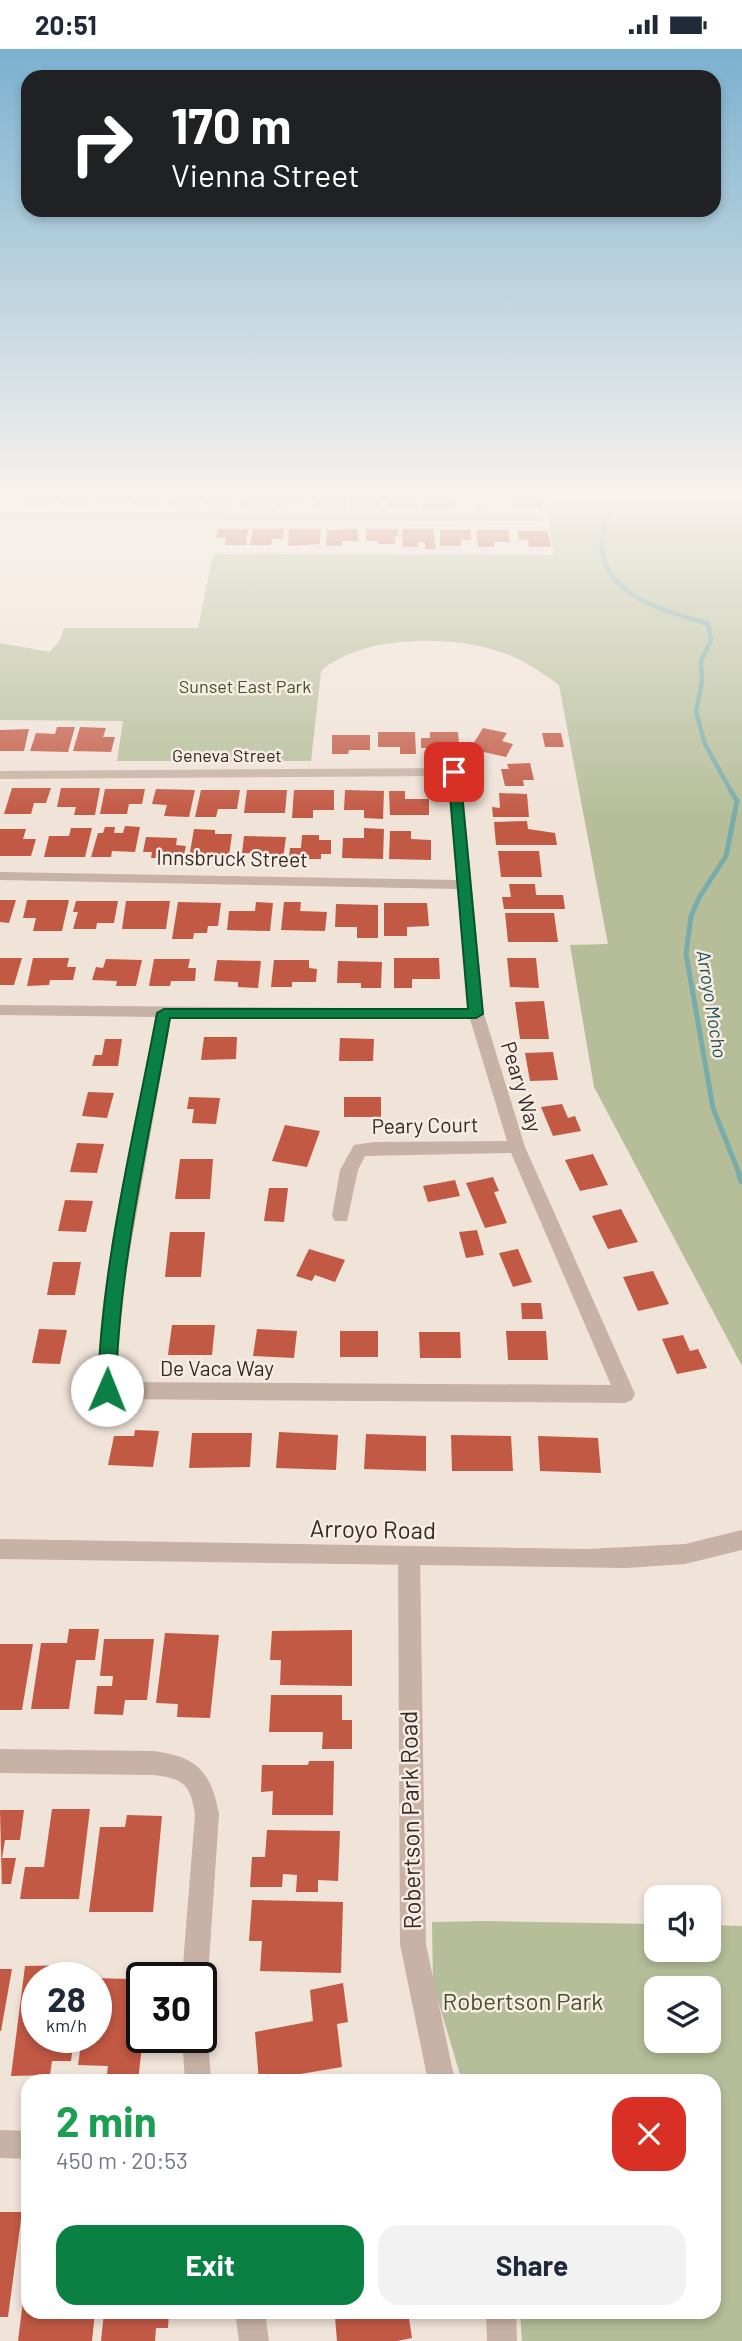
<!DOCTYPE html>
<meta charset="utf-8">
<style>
:root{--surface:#fff;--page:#f2f2f3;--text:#1f2937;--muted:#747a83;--accent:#0b8043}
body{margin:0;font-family:Barlow,sans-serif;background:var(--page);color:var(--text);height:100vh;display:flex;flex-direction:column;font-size:26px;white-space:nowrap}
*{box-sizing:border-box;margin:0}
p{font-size:23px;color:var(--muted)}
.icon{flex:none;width:38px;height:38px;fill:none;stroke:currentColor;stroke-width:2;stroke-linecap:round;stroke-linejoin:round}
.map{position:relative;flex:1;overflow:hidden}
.drawer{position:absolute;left:21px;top:2025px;width:700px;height:245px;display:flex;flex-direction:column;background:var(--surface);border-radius:21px;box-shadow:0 4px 10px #0003}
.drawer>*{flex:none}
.top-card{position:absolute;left:21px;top:21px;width:700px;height:147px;border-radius:21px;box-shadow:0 4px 10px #0003;background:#202124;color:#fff;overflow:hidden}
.buttons{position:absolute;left:644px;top:1836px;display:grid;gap:14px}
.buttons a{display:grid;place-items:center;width:77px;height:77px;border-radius:14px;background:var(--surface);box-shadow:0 4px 10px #0003;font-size:35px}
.speed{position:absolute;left:21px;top:1913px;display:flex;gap:14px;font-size:35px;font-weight:700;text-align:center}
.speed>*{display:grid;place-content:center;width:91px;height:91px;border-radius:50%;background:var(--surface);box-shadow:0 4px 10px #0003;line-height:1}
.speed small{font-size:18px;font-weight:400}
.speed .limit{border:4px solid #111;border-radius:10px;background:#fff;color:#111}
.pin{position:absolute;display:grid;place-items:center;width:60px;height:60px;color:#fff;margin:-30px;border-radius:14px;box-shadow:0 4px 10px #0006}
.me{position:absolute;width:77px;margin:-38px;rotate:1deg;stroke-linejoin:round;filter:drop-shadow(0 0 5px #0008)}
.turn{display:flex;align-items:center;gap:24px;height:147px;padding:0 35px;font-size:32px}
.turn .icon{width:91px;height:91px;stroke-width:2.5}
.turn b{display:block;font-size:49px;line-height:60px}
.round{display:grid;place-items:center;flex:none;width:74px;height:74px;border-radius:21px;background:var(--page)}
.overview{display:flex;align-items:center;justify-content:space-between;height:119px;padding:0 35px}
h1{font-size:42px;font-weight:700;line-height:52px;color:#1e9e55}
.button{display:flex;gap:14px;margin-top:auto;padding:14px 35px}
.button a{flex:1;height:80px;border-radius:21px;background:var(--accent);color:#fff;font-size:28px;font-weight:700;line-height:80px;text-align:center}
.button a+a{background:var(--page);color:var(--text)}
.status{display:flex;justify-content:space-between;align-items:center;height:49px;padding:0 35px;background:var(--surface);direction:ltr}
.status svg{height:19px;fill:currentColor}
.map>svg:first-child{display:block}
.green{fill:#b5be99;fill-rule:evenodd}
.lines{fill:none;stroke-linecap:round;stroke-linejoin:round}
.stream-far2{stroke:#78acaa;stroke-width:4.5}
.stream-far1{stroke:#78acaa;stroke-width:5}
.stream{stroke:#78acaa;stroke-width:7}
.building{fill:#c25944}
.minor{fill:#c8b2a5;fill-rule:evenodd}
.tertiary{fill:#c8b2a5;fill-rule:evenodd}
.route{fill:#0b8043;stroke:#07532c;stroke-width:2}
.labels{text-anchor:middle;stroke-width:5;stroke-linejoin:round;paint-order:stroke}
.far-park-label{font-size:18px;fill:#46512b;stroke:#f8ede4}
.far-street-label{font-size:18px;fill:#332926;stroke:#f8ede4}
.far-water-label{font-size:19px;font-style:italic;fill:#1d5353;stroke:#f8ede4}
.street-label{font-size:21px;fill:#332926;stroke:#f8ede4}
.near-street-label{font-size:24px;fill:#332926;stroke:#f8ede4}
.near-park-label{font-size:24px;fill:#46512b;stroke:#f8ede4}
</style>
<div class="status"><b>20:51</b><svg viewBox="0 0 49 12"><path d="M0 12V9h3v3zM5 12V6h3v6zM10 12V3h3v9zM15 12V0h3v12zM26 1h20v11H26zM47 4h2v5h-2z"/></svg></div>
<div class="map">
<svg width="742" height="2292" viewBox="0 0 742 2292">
<rect width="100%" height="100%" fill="#f0e3d8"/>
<path class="green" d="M545 449H742V1317L594 1038 570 896 608 895 559 636C540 622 521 609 498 602 448 586 362 586 321 622L311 712H117L123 672 0 671V594L50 603 60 591 64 579H198L213 505 554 506Z
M486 1872 656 1875V1900H709V1876L742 1877V2292H522L520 2263H714V2032H462L433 1935 432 1873ZM656 1939H709V1992H656Z"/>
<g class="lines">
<path class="stream-far2" d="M619 449C607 465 601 480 602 500 606 549 669 562 708 575L711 591 701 612 702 632 696 663 705 695 732 744"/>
<path class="stream-far1" d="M731 742 737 752 726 807 700 847 691 867 686 905 713 1059 741 1129"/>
<path class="stream" d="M740 1127 742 1132"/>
</g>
<path class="building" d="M26 449H56L54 456H24Z
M60 449H90L88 456H58Z
M99 449H128L126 456 98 454Z
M162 449 160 456H130L132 450Z
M171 449H201L199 457 169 456Z
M205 449H235L234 457 203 456Z
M243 449H270L273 451 272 457 242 456Z
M277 449H306V455L290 454 289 457H276Z
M315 449H346L345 457H314Z
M350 449H379V457H349Z
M388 449H418V458L387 457Z
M424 449H454L455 458H424Z
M512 449H542L543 459 513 458Z
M218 480H248L246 496H225L226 489H216Z
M253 480H284L283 490H272L271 496H250Z
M289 480H321L320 495 288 497Z
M358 480V492H342V497H326L327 481Z
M366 480H398V487H395V495H378V492H366Z
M402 480H433L436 500H425V493H418V498H403Z
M440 481H471V491H461V497H440Z
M476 481H508L510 493H494V498H478Z
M517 482H548L551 498H529L528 491H519Z
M57 678H75L68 703 30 702 36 684 55 685Z
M80 678 106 679 103 688H115L111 703 73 702Z
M483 679 507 684 502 692 513 695 506 708 470 700Z
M29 680 24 702H0V681Z
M378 683H415L416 705H400V698H378Z
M430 683H458L459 695H450V699H421V689H430Z
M542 684H561L564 698H545Z
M332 686H370V701H349L348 705H332Z
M530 714 534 731H523L524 737H505L501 720H509L507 715Z
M12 739H51L46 754H34L31 765H4Z
M61 739H100L95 766H74L76 758H57Z
M105 740H145L142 755H129L127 765H100Z
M156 740 195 741 189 768 164 767 167 756 152 755Z
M201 741H240L237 760H218L216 768H195Z
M247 741H287L285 764H244Z
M294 741H334V761H313V769H292Z
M345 741 384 742 383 770 364 769V761H344Z
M389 742H405V750H429V766H390Z
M499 744 527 745 529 768H493L492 758 500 759Z
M527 772 528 780 555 784 557 796H496L494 773Z
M125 777 140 778 135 803 112 802 111 808H91L98 784H103L105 778H115L114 784H123Z
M71 779H92L85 808H44L49 787H69Z
M364 779 384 780 383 810 342 809 343 789H364Z
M0 780H26L23 790H36L31 807H0Z
M194 780 215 781V785H232L229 807 189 809Z
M390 782H411V790L431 791V811L389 810Z
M302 786H319V791H331V805H321V810H289L290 799H301Z
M244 787 286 788 283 810H264L265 805 242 804Z
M146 788 177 789 176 796 186 797 183 809H151L152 803H143Z
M498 802H539L542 828H501Z
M509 835H535L536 846H563L565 860H504L502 848H511Z
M0 851H16L9 874 0 873Z
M27 851H69L62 882H33L36 869H23Z
M76 852H118L114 874H97L96 880H73L78 863H73Z
M126 852H170L166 880H122Z
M178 853 221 854 218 877H208L207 884H194L193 890H172Z
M256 853 273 854 270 882 227 881 229 862H255Z
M284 853H301L300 862 327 863 325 882 281 881Z
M384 854H427L429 877 407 878V887H384Z
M336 855 378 856V889H357V878H335Z
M505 864H554L558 893H508Z
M0 909H22L14 936H0Z
M33 909H69L67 918H76L73 931H50L49 936 27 937Z
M394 909H439L440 930H412V939H394Z
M507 909H536L539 939 510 938Z
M106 910 142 911 136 937H116L117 932 92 931 96 918 103 919Z
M154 910H190L188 919H196L195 932H171L170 937H149Z
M217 911 261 912 258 939 238 938V933L214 932Z
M274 911H309V919L317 920 316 933H292V938H271Z
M338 912 382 913 381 939H361V934H337Z
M544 952 549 990H520L515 953Z
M204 988H237L236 1010 201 1011Z
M340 989 374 990 373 1012H339Z
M105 990H122L118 1017H92L95 1006H102Z
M553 1003 558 1031 530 1032 525 1004Z
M88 1043 114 1044 107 1069 82 1067Z
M189 1048 220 1049 216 1075 192 1074 194 1060H187Z
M344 1048H381V1068H344Z
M562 1055 568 1069 575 1067 581 1082 553 1087 541 1058Z
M285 1076 320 1082 307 1118 272 1112Z
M77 1094 104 1095 97 1124 70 1123Z
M593 1105 608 1136 580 1142 565 1111Z
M180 1110H213L210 1150H175Z
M493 1128 499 1142 494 1143 507 1174 485 1179 466 1134Z
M455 1131 460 1147 428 1153 423 1137Z
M269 1139H288L284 1173 264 1172Z
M65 1151 93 1152 86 1183 58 1182Z
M621 1160 638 1193 608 1200 592 1167Z
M477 1181 484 1206 466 1209 459 1183Z
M170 1183H205L201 1228H165Z
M309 1200 345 1211 335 1233 315 1226 312 1232 296 1227Z
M518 1200 532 1233 513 1238 499 1204Z
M53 1213H81L75 1246H47Z
M653 1222 669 1255 638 1262 623 1228Z
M521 1254H541L543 1270H522Z
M172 1276H215L212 1306H168Z
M39 1280 67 1281 60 1315 32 1314Z
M257 1280 297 1282 294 1309 253 1307Z
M340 1282H378V1308H340Z
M506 1282H546L548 1311H508Z
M419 1283H460L461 1309H420Z
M683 1286 690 1302 698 1300 707 1319 677 1325 662 1290Z
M135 1381 159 1382 153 1418 108 1416 114 1387H134Z
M279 1383 338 1386 336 1421 276 1419Z
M192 1384H252L250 1418 189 1419Z
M366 1385 426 1387V1422L364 1420Z
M451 1386 511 1387 513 1422H452Z
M538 1387 598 1389 601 1424 540 1422Z
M69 1580H99L95 1611H76L69 1660H31L41 1594H67Z
M352 1581V1637L280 1636 281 1611H270L272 1582Z
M165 1584 219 1586 210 1669 177 1668 178 1655 156 1654Z
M104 1590H154L147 1651H125L123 1666 94 1665 97 1637H112L113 1627H100Z
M0 1595H33L22 1661H0Z
M271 1646H342V1671H352V1700H322L323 1683H269Z
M309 1712H334L333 1766H272L273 1742 261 1743 262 1716H308Z
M52 1760H90L79 1850H20L25 1818H44Z
M0 1761H24L20 1791H5L2 1809H16L11 1835H2V1841Z
M127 1766 162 1767 153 1863H89L100 1778H125Z
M267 1781 340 1782 338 1832 318 1831V1843H296L297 1826 283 1825 282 1838H250L252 1808H265Z
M252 1851 343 1853 341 1924 260 1922 262 1892H249Z
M81 1916 80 1928H37V1988H74L71 2012H52L50 2026 11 2027 25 1917Z
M0 1920H12L1 1982H0Z
M129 1920 151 1921V1928H142L143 1988 138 2032H106L108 2017 78 2016 82 1988H96V1929L128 1930Z
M343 1934 348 1973 337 1975 342 2018 259 2032 255 1983 313 1972 310 1941Z
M0 2163H22L8 2268H0Z
M26 2228 28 2263H95L92 2292H18Z
M104 2263H169L168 2279H156L155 2292H101Z
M325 2263H408L412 2289 397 2292H337L335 2268 325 2270Z"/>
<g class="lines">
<path class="minor" d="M472 449H482L484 466H540L545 469 540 472 0 470V464L474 466Z
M454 719 461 723 484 965 525 1098 635 1345 632 1351 625 1354 107 1350 100 1347 97 1341C100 1216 133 1091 156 968L0 966V956L468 960 458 840 0 831V823L457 831 448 727 0 730V722ZM171 968 470 970 507 1092 374 1093 354 1096 340 1121 332 1167 335 1172H347L358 1121 365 1107 511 1104 611 1336 117 1333 118 1291 125 1230Z
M409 1498 417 1501 420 1508 426 1895 455 2032H428L400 1895 398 1508 401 1501Z
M0 1700 154 1702C197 1708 211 1722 219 1765L208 1928 204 1937 201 1938V1928H182L195 1765C190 1735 184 1730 154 1726L0 1724Z
M201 1977 208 1988 211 2032H185L182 1988H201Z
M0 2081 28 2082V2110L0 2109Z
M235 2263H265L269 2292H239Z
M486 2263H516L517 2292H487Z"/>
<path class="tertiary" d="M742 1481V1501L685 1515 626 1519 0 1510V1490L587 1500 685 1495Z"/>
</g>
<linearGradient id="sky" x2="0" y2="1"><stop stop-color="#7bb1cf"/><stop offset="0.58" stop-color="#f8f2ed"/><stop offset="1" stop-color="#f8f2ed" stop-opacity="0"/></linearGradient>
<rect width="742" height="770" fill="url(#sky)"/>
<path class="route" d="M454 720 460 723 483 965 476 969H170C149 1091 118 1218 116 1341L113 1347 107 1349 100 1347 98 1341C101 1217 134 1087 157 964L164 960H468L448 723Z"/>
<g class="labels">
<g class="far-park-label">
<text x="245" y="644">Sunset East Park</text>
</g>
<g class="far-street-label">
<text x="227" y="713">Geneva Street</text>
</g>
<g class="far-water-label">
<text transform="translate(712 955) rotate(81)" y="7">Arroyo Mocho</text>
</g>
<g class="street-label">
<text transform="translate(232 810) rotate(1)" y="7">Innsbruck Street</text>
<text transform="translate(521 1038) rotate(73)" y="7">Peary Way</text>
<text transform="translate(425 1077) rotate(-1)" y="7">Peary Court</text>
<text x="217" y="1327">De Vaca Way</text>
</g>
<g class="near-street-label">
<text transform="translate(373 1481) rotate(1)" y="8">Arroyo Road</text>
<text transform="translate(411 1771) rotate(-91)" y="8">Robertson Park Road</text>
</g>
<g class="near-park-label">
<text x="523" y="1961">Robertson Park</text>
</g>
</g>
</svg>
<div class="buttons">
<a><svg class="icon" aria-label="sound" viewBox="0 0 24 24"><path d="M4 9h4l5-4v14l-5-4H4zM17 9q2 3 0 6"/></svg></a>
<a><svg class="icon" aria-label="layers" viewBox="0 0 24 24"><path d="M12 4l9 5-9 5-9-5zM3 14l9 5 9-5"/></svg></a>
</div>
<div class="speed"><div>28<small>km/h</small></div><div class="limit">30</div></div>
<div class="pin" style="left:454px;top:723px;background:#d93025"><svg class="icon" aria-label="arrive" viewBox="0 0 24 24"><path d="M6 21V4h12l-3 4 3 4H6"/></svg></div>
<svg class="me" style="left:107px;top:1341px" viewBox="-20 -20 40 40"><circle r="19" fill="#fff"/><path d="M0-13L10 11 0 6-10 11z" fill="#0b8043"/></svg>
<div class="top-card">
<div class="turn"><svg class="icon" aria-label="right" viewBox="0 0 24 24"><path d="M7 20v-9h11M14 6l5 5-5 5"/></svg><div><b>170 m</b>Vienna Street</div></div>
</div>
<section class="drawer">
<div class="overview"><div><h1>2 min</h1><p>450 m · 20:53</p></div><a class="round" style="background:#d93025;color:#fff"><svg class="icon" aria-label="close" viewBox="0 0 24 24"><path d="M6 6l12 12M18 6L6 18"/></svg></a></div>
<div class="button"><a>Exit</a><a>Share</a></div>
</section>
</div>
